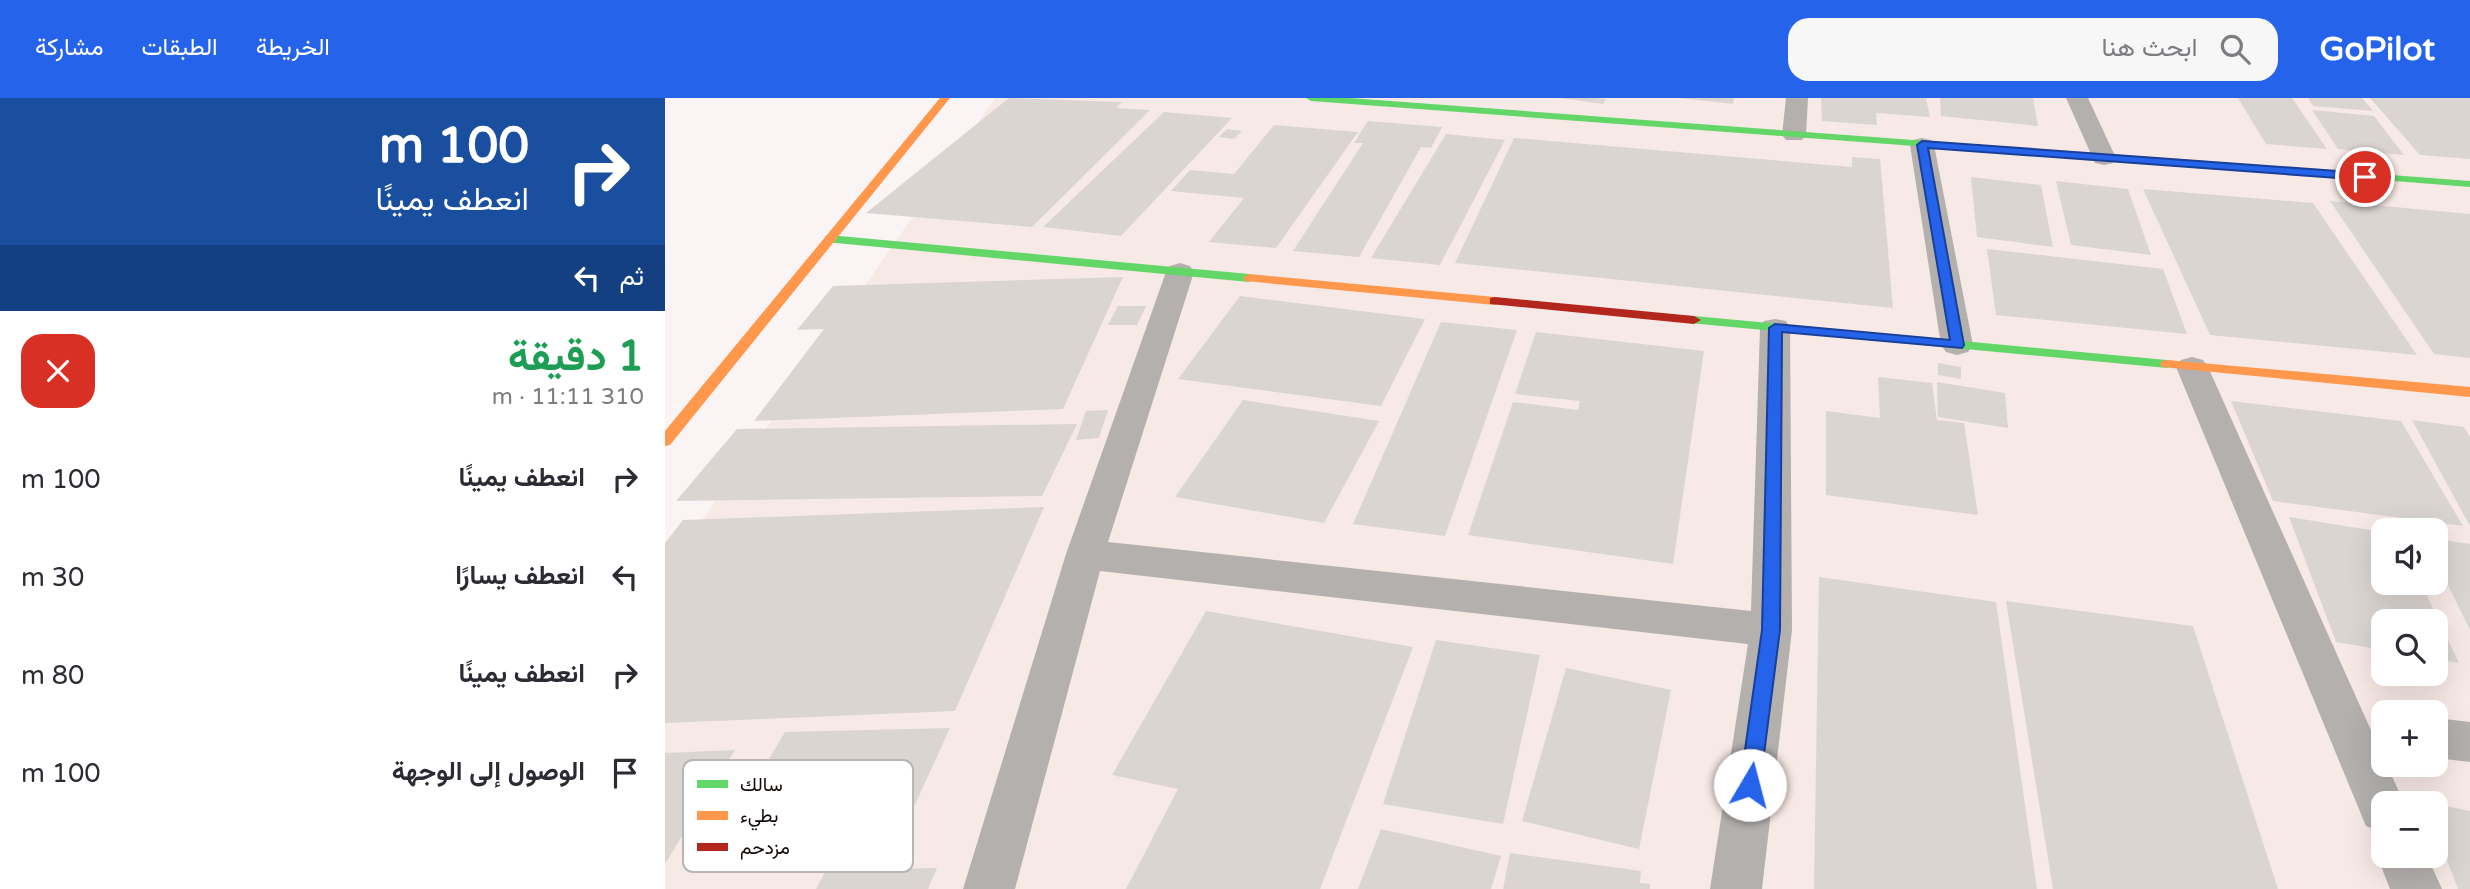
<!DOCTYPE html>
<html lang="ar">
<meta charset="utf-8">
<style>
:root{--surface:#fff;--page:#f7f7f7;--text:#2b2b33;--muted:#7c7c81;--accent:#2563eb}
body{margin:0;font-family:"Varela Round",Vazirmatn,sans-serif;background:var(--page);color:var(--text);direction:rtl;height:100vh;display:flex;flex-direction:column;font-size:26px;white-space:nowrap}
*{box-sizing:border-box;margin:0}
p{font-size:23px;color:var(--muted)}
.icon{flex:none;width:38px;height:38px;fill:none;stroke:currentColor;stroke-width:2;stroke-linecap:round;stroke-linejoin:round}
.map{position:relative;flex:1;overflow:hidden;direction:ltr}
.panel{display:flex;flex-direction:column;background:var(--surface);width:665px}
.panel>*{flex:none}
.banner{background:#1a4fa0;color:#fff;overflow:hidden}
.controls{position:absolute;left:1706px;top:420px;display:grid;gap:14px}
.controls a{display:grid;place-items:center;width:77px;height:77px;border-radius:14px;background:var(--surface);box-shadow:0 7px 28px #0002;font-size:35px}
.pin{position:absolute;display:grid;place-items:center;width:60px;height:60px;color:#fff;margin:-30px;border:4px solid #fff;border-radius:50%;box-shadow:0 2px 7px #0007}
.me{position:absolute;width:77px;margin:-38px;rotate:8deg;stroke-linejoin:round;filter:drop-shadow(0 0 5px #0008)}
.turn{display:flex;align-items:center;gap:24px;height:147px;padding:0 21px;font-size:32px}
.turn .icon{width:91px;height:91px;stroke-width:2.5}
.turn b{display:block;font-size:49px;line-height:60px}
.then{display:flex;align-items:center;height:66px;padding:0 21px;background:#0003;gap:14px;font-size:26px}
.round{display:grid;place-items:center;flex:none;width:74px;height:74px;border-radius:21px;background:var(--page)}
.headline{display:flex;align-items:center;justify-content:space-between;height:119px;padding:0 21px}
h1{font-size:42px;font-weight:700;line-height:52px;color:#1e9e55}
ul{padding:0;list-style:none}
li{display:flex;align-items:center;gap:21px;height:98px;padding:0 21px}
li div{flex:1}
li b{display:block;font-size:26px}
li em{font-style:normal}
header{display:flex;align-items:center;gap:42px;box-sizing:border-box;height:98px;padding:0 35px;background:var(--accent);color:#fff}
header strong{font-size:33px}
nav{display:flex;gap:38px;margin-inline-start:auto;font-size:24px}
.search{width:490px;height:63px;background:var(--page);display:flex;align-items:center;gap:18px;box-sizing:border-box;padding:0 24px;border-radius:21px;color:var(--muted);font-size:26px}
main{display:flex;flex:1;min-height:0}
.map>svg:first-child{display:block}
.built{fill:#f7e9e5;fill-rule:evenodd}
.building{fill:#dbd5d2}
.lines{fill:none;stroke-linecap:round;stroke-linejoin:round}
.street{fill:#b3b0ae;fill-rule:evenodd}
.fast{fill:#63d668;fill-rule:evenodd}
.slow{fill:#ff974d;fill-rule:evenodd}
.jam{fill:#b3261e;fill-rule:evenodd}
.route{fill:#2563eb;stroke:#184099;stroke-width:2}
.key{fill:#fff;stroke:#b8b5b4;stroke-width:2}
.key-label{font-size:19px;fill:#110906}
</style>
<header>
<strong>GoPilot</strong>
<div class="search"><svg class="icon" aria-label="search" viewBox="0 0 24 24"><circle cx="10" cy="10" r="6"/><path d="M15 15l6 6"/></svg>ابحث هنا</div>
<nav><a>الخريطة</a><a>الطبقات</a><a>مشاركة</a></nav>
</header>
<main>
<div class="map">
<svg width="1805" height="791" viewBox="0 0 1805 791">
<rect width="100%" height="100%" fill="#faf5f4"/>
<path class="built" d="M330 0H1805V791H0V476ZM1718 432H1771V485H1718ZM1718 523H1771V576H1718ZM1718 614H1771V667H1718ZM1718 705H1771V758H1718Z"/>
<path class="building" d="M344 0 457 4 451 10 485 12 367 129 201 115Z
M895 0H929L941 1 938 6Z
M1014 0H1069L1068 6Z
M1156 0H1261L1265 19 1211 15 1212 27 1157 23Z
M1275 0H1368L1373 28 1276 18Z
M1573 0H1627L1662 51 1601 46Z
M1643 0H1697L1708 13 1648 8Z
M1705 0H1805V61L1755 57Z
M1647 12 1709 18 1739 57 1673 51Z
M499 14 567 20 456 138 378 129Z
M703 23 777 29 766 50 756 49 694 159 628 153 698 45H689Z
M609 27 693 34 611 150 544 144 579 100 506 93 525 72 569 76Z
M562 31 577 33 569 41 554 39Z
M781 36 840 42 775 167 706 160Z
M849 40 1187 69V59L1215 61 1228 210 790 165Z
M1306 79 1376 87 1388 149 1312 139Z
M1391 83 1463 91 1486 157 1406 147Z
M1478 91 1648 105 1752 257 1545 237Z
M1665 103 1805 116V260L1769 256Z
M1322 151 1498 171 1522 236 1331 217Z
M458 179 398 311 89 323 159 231 132 232 168 188Z
M575 198 760 221 716 308 513 281Z
M453 208H481L472 227H443Z
M776 224 852 232 780 438 688 426Z
M871 234 1039 253 1008 466 803 437 848 304 913 312 915 303 850 296Z
M1273 265 1296 269V281L1273 277Z
M1213 279 1267 285 1272 322 1299 325 1313 417 1161 397V313L1215 320Z
M1272 284 1340 295 1343 330 1273 319Z
M578 302 714 323 659 425 510 399Z
M1566 303 1736 323 1798 428 1608 403Z
M443 312 434 340 411 342 421 313Z
M1747 322 1799 329 1805 339V428Z
M412 326 377 398 11 403 72 331Z
M379 409 290 613 0 625V445L18 422Z
M1624 419 1718 434V485H1756L1794 565 1771 561V523H1718V552L1671 544Z
M1771 441 1805 446V532L1771 463Z
M1154 479 1331 504 1372 791H1149Z
M1341 503 1528 528 1613 791H1388Z
M541 513 748 549 655 791H461L513 691 447 677Z
M771 542 875 557 838 726 718 706Z
M901 570 1006 592 974 751 857 723Z
M285 630 223 766 39 771 120 634Z
M70 652 0 766V655Z
M1771 706 1805 713V791H1793L1771 733Z
M716 731 836 758 826 791H693Z
M845 755 976 773 975 785 985 786V791H838Z
M272 770 263 791H151L161 772Z"/>
<g class="lines">
<path class="street" d="M1121 0H1143L1141 37 1137 42H1121L1117 37Z
M1401 0H1423L1451 60 1448 65 1439 67 1430 65Z
M1257 40 1266 42 1269 47 1308 247 1303 254 1292 257 1281 254 1276 247 1245 47 1248 42Z
M515 165 525 168 529 174 443 444 1086 513 1095 230 1099 223 1110 221 1121 223 1125 230 1127 532 1097 791H1045L1083 546 435 473 350 791H298L401 456 501 174 505 168Z
M1527 259 1538 262 1543 269 1718 659V667H1722L1739 705H1718V735L1701 728 1511 269 1516 262Z
M1771 620 1805 624V664L1771 660Z
M1718 743V758H1762L1777 791H1725L1712 758Z"/>
<path class="fast" d="M641 0H685L1316 47 1321 50 1316 53 646 3Z
M1528 62 1805 83V89L1524 67 1523 65Z
M164 137 584 176 590 180 584 184 160 144V138Z
M1029 218 1502 262 1509 266 1502 270 1024 225 1022 222Z"/>
<path class="slow" d="M275 0H285L5 347 0 348V333Z
M1316 47 1528 62 1533 65 1528 68 1312 52V48Z
M584 176 830 199 836 203 830 207 580 183 578 180Z
M1502 262 1805 289V299L1497 269 1495 266 1497 263Z"/>
<path class="jam" d="M830 199 1029 218 1036 222 1029 226 825 206V200Z"/>
</g>
<path class="route" d="M1257 43 1700 75 1706 79 1700 82 1263 50 1299 247 1297 250 1117 234 1115 532 1095 687 1092 694 1085 697 1078 694 1075 687 1097 532 1104 230 1110 226 1285 242 1252 47Z"/>
<rect x="18" y="662" width="230" height="112" rx="10" class="key"/>
<rect x="32" y="682" width="31" height="8" fill="#63d668"/>
<rect x="32" y="713" width="31" height="9" fill="#ff974d"/>
<rect x="32" y="745" width="31" height="8" fill="#b3261e"/>
<g class="key-label">
<text x="75" y="693">سالك</text>
<text x="75" y="724">بطيء</text>
<text x="75" y="756">مزدحم</text>
</g>
</svg>
<div class="controls">
<a><svg class="icon" aria-label="sound" viewBox="0 0 24 24"><path d="M4 9h4l5-4v14l-5-4H4zM17 9q2 3 0 6"/></svg></a>
<a><svg class="icon" aria-label="search" viewBox="0 0 24 24"><circle cx="10" cy="10" r="6"/><path d="M15 15l6 6"/></svg></a>
<a>+</a>
<a>−</a>
</div>
<div class="pin" style="left:1700px;top:79px;background:#d93025"><svg class="icon" aria-label="arrive" viewBox="0 0 24 24"><path d="M6 21V4h12l-3 4 3 4H6"/></svg></div>
<svg class="me" style="left:1085px;top:687px" viewBox="-20 -20 40 40"><circle r="19" fill="#fff"/><path d="M0-13L10 11 0 6-10 11z" fill="#2563eb"/></svg>
</div>
<section class="panel">
<div class="banner">
<div class="turn"><svg class="icon" aria-label="right" viewBox="0 0 24 24"><path d="M7 20v-9h11M14 6l5 5-5 5"/></svg><div><b>100 m</b>انعطف يمينًا</div></div>
<div class="then">ثم<svg class="icon" aria-label="left" viewBox="0 0 24 24"><path d="M17 20v-9H6M10 6l-5 5 5 5"/></svg></div>
</div>
<div class="headline"><div><h1>1 دقيقة</h1><p>310 m · 11:11</p></div><a class="round" style="background:#d93025;color:#fff"><svg class="icon" aria-label="close" viewBox="0 0 24 24"><path d="M6 6l12 12M18 6L6 18"/></svg></a></div>
<ul>
<li><svg class="icon" aria-label="right" viewBox="0 0 24 24"><path d="M7 20v-9h11M14 6l5 5-5 5"/></svg><div><b>انعطف يمينًا</b></div><em>100 m</em></li>
<li><svg class="icon" aria-label="left" viewBox="0 0 24 24"><path d="M17 20v-9H6M10 6l-5 5 5 5"/></svg><div><b>انعطف يسارًا</b></div><em>30 m</em></li>
<li><svg class="icon" aria-label="right" viewBox="0 0 24 24"><path d="M7 20v-9h11M14 6l5 5-5 5"/></svg><div><b>انعطف يمينًا</b></div><em>80 m</em></li>
<li><svg class="icon" aria-label="arrive" viewBox="0 0 24 24"><path d="M6 21V4h12l-3 4 3 4H6"/></svg><div><b>الوصول إلى الوجهة</b></div><em>100 m</em></li>
</ul>
</section>
</main>
